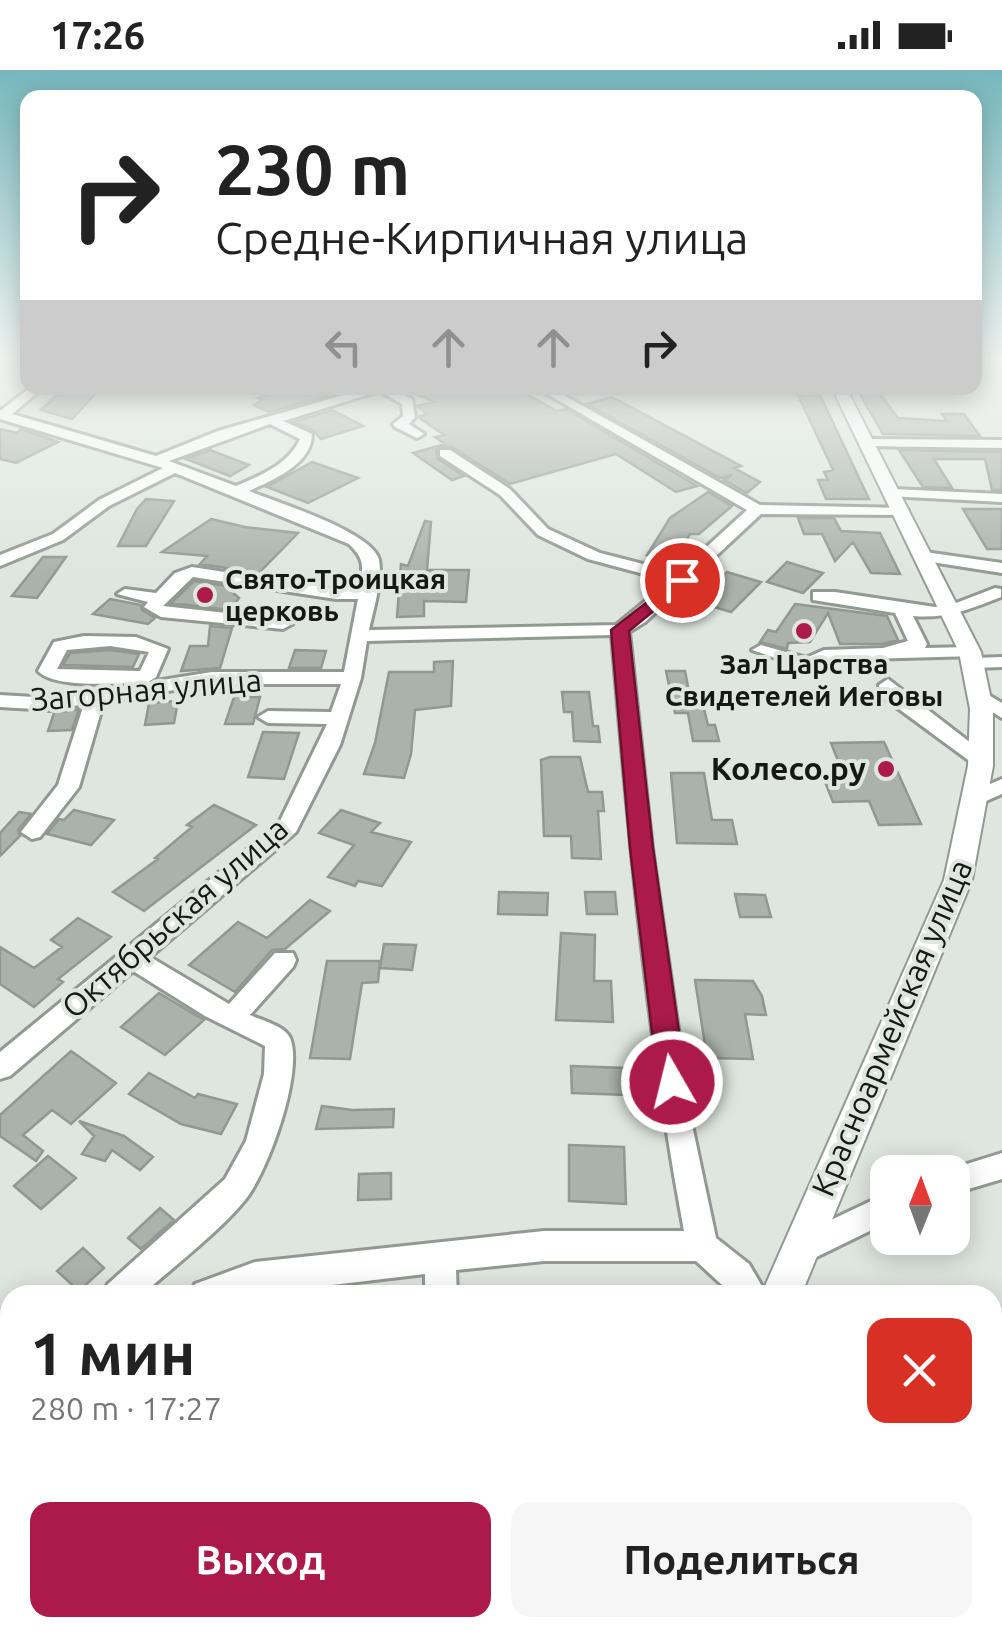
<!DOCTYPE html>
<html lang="ru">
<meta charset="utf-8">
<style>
:root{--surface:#fff;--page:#f6f6f6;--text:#222;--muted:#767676;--accent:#ac194b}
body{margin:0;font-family:Ubuntu,sans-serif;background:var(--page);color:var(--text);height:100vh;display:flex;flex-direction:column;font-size:38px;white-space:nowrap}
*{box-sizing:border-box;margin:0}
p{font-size:32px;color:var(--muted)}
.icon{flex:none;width:55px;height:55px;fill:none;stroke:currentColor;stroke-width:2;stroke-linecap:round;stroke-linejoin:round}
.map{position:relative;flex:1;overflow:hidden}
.sheet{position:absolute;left:0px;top:1215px;width:1002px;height:352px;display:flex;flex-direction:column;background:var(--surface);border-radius:30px 30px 0 0;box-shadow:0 5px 25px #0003}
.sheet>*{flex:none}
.top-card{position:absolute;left:20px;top:20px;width:962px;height:305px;border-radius:20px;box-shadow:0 5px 25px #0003;background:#fff;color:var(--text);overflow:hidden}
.needle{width:65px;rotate:1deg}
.fabs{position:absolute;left:870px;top:1085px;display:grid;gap:20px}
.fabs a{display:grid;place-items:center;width:100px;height:100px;border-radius:20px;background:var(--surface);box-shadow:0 5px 25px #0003;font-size:50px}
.pin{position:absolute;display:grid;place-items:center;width:85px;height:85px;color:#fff;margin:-42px;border:5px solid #fff;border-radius:50%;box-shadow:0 2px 10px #0007}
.me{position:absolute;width:110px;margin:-55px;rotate:352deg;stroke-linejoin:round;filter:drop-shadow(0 0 8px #0008)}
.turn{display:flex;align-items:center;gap:35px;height:210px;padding:0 30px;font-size:45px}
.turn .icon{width:130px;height:130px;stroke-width:2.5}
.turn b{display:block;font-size:70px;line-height:85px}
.lanes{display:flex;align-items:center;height:95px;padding:0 30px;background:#0003;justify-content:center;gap:50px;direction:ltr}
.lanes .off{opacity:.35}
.round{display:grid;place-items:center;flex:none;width:105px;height:105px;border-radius:20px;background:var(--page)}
.head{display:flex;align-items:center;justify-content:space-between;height:170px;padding:0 30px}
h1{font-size:60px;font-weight:700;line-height:75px}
.action{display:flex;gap:20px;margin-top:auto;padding:20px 30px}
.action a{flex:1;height:115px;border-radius:20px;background:var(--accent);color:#fff;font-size:40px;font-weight:700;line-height:115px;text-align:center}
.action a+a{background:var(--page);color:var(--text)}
.status{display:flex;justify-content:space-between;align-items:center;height:70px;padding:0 50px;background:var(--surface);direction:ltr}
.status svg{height:28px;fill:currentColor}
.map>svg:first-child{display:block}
.green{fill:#ed9eac}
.building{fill:#abb2ac;stroke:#919892;stroke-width:2.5}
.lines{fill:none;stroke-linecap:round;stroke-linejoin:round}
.minor-casing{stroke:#929993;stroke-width:6}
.major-casing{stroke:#929993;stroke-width:4}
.minor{fill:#fff;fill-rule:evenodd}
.major{fill:#fff;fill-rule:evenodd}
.route{fill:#ac194b;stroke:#701031;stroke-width:2.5}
.poi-dot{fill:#ac194b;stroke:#dee6df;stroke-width:4}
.labels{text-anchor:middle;stroke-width:8;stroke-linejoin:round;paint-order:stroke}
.far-poi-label{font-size:28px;font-weight:bold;fill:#151815;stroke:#dee6df;text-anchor:start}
.street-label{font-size:32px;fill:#151815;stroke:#dee6df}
.poi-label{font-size:32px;font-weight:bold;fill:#151815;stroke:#dee6df;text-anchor:end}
</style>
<div class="status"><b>17:26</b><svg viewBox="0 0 49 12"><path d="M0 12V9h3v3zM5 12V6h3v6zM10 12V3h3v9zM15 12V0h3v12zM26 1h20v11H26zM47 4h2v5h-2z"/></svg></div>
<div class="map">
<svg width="1002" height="1566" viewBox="0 0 1002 1566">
<rect width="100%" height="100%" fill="#dee6df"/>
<path class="green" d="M756 1558H882L888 1566H754Z"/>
<path class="building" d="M293 318H341L342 322 269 342 254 335 263 330 258 328Z
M403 318H515L557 341 566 339 697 416 676 422 616 384 510 414 452 377 440 376 436 380 438 389 464 406 452 410 413 383 445 374 435 367 444 365 418 347 427 344 417 336 434 332Z
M62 320 98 321 72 349 41 340Z
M858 321H878L898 348 947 351 942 344H964L980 366 883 364Z
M798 325H820L869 429H826L818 410H828L824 402 833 400Z
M612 327 741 396 734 398 760 412 747 423 724 410 732 405 720 408 587 334Z
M332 340 363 356 321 369 314 361 294 352Z
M0 359 17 363 21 359 58 372 16 393 0 389Z
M210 380 249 395 230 406 186 389Z
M899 380 1002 382V420H992L985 389H934L952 418 923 417Z
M312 392 358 408 308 433 267 417Z
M708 422 732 436 699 464H690L675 490 647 485 670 448Z
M146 429 174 431 146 476H118L137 439Z
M963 439H1002V479H987Z
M798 448H834L841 461 880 463 900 504 871 503 853 472 835 491 822 464H804Z
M211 449 245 457 298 463 259 503 200 494 207 486 162 482Z
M425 451 431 452 427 500H469L466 532 424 531V546L397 547 401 494 408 496Z
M43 487H66L37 528 12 526Z
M787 492 823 503 803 523 767 512Z
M727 502 761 512 731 542 697 532Z
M194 511 235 517 232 522 239 528 230 540 171 533Z
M110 529 141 535 142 540 155 548 148 554 93 544Z
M795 534 887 546 898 570 882 574H840L828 543 810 572 788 573 787 579 760 572 768 560 776 562Z
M210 556 232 558 220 598 181 601 190 576H208Z
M110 580 139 584 133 597 63 595 70 583Z
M295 580 326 581 321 598H289Z
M453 591 451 636 415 640 411 684 404 708 364 704 375 673 389 602H434V592Z
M666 601H685L690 627H701L708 655H715L719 671H693L688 643H675Z
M562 622H589L593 656H598L600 672 574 671 572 642H564Z
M234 627H260L253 654H225Z
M178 631 174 653 145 655 149 633Z
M79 639 72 660 48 661 54 643Z
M263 662 299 663 284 709 248 707Z
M884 672 921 754 879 755 869 731 833 732 825 712 846 711 831 673Z
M550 687H580L588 722H602L604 741H598L601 789 572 788 571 766H544L541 690Z
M671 703H704L712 750H732L737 774 677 773Z
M214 735 256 755 144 841 113 822 158 789 155 788 192 757 187 755Z
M74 740 114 750 91 775 47 764 59 749 64 750Z
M341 740 380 753 371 762 411 772 382 816 358 811 355 816 328 807 354 775 319 763Z
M19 742 31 744 18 760 20 766 0 786V763Z
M499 822 548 823 547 845 498 844Z
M585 822H615L617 844H587Z
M735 824 765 825 771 847H740Z
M310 830 330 841 285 879 272 880 235 922 189 895 238 852 267 868Z
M78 848 111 867 58 909 63 912 34 937 0 914V877L34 898 62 877 51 870Z
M561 863 595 865 594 911H611L613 952 556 950Z
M384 874 416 875 412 900 380 898Z
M327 891H380L378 912 362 913 350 989 310 988Z
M695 910 753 911 762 926 766 945 745 944 753 989 707 988Z
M159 923 204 950 165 985 121 957Z
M71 981 116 1013 71 1054 52 1040 23 1065 43 1081 36 1091 0 1066V1045Z
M571 996 626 998 627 1025 572 1023Z
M149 1003 195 1028 198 1024 237 1034 221 1064 181 1054 129 1024Z
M322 1036 352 1040 394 1039 393 1057 316 1059Z
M79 1051 124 1066 153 1087 140 1100 112 1080 105 1091 82 1084 94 1066Z
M569 1075 624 1077 626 1134 569 1131Z
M48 1086 76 1108 41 1139 14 1116Z
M391 1103V1129L358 1130 359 1104Z
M160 1138 174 1150 141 1179 128 1168Z
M83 1178 104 1198 79 1221 57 1201Z"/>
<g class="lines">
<defs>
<path id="minor" d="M30 318H43L12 344 156 386 218 361 368 318H391L412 329 415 347 409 354 424 364 417 368 395 357 393 354 403 346 402 334 380 321 283 351 312 364C312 394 273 410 249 421 276 432 373 462 379 490 383 510 373 540 369 560L616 555 670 511 588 489 538 465 500 425 440 386V380H450L510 419 548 459 600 483 678 503 747 440 537 318H551L760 435 906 438 908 441 901 445 761 444 645 552 629 562 652 778 691 1050 716 1168 749 1194 767 1225H733L696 1191H544L456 1200 457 1225H425V1204L248 1225H190L195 1214 255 1192 544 1161H684C647 964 629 765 612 565L367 571 361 608 340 675 296 762 150 887 229 934 275 883H293L296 890 293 897 250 945C261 950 285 956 290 968 304 1001 268 1102 245 1130 218 1163 175 1195 142 1225H103L108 1214 225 1109 246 1071 264 1004 265 976 205 946 133 901 10 1006 0 1009V982L279 753 327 654 268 653 258 647 268 641 331 642 341 614H212L104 631 79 717 40 767 32 769 21 762 58 715 84 634 51 640 0 637V625L51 628 212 602H344L358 529H336L193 507 163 536 289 550 292 554 283 559 161 547 144 537 148 532 117 524 125 519 156 523 175 503 192 497 336 519H359C363 498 366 490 349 474L175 403 109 436 63 470 0 496V485L53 464 99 430 163 398 0 349V341ZM270 354 300 369C288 395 261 405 236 416L169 391Z
M867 369 1002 370V378L862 376V370Z
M893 419 1002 424V432L888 426V420Z
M925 482 1002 493V503L919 490 917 487Z
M995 518 1001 519V527C971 539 946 549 913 546L927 574 925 578 970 577 979 582 976 586 828 590 808 599 752 580 761 575 806 588 824 580 883 578 908 571 895 543 813 530V522H835L935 537 951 535Z
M84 566 136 567 168 579 156 607 147 613C120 612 57 620 38 601L54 572ZM110 576 149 582 140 601 57 599 67 580Z
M1002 587V597L974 598 965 593 974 588Z
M888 609 989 687 992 691 989 695H975L880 625 879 615Z
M980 620 1002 633V648L973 630V622Z
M1002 709V724L979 734 968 727 971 722Z
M1002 1083V1109L952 1124V1102H941Z
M888 1123V1152L802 1194 791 1189 786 1179 791 1169Z
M10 1301V1340L0 1344V1305Z
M10 1538V1558H33L30 1566H0V1539Z
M365 1558H405L402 1566H362Z"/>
<path id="major" d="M832 318H846L981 582 993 639V696L972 810 801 1225H761L944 810 968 696 970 639 959 582Z
M670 1558H718L717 1566H669Z"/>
</defs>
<use href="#minor" class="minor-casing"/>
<use href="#major" class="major-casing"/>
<use href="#minor" class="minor"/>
<use href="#major" class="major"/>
</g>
<linearGradient id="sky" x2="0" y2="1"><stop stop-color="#76b7bd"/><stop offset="0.57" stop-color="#f0f4f1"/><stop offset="1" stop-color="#f0f4f1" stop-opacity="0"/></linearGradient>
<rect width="1002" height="506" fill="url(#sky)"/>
<path class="route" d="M682 505 690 510 688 513 629 561 653 778 686 1012 682 1020 672 1023 662 1020 658 1012 630 778 611 560Z"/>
<g class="poi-dot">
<circle cx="205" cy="525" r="10"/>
<circle cx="804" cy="561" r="10"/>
<circle cx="886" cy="699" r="10"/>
</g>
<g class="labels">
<g class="far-poi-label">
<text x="225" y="519">Свято-Троицкая<tspan x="225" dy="32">церковь</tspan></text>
<text x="804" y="604" text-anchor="middle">Зал Царства<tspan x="804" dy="32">Свидетелей Иеговы</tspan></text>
</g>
<g class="street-label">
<text transform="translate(146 620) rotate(-5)" y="11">Загорная улица</text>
<text transform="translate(175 848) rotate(-41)" y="11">Октябрьская улица</text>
<text transform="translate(892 958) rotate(-67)" y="11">Красноармейская улица</text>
</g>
<g class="poi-label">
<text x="866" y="710">Колесо.ру</text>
</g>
</g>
</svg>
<div class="fabs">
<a><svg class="needle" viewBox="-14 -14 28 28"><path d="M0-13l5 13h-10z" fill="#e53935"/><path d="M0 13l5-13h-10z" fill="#767676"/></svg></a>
</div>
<div class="pin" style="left:682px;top:510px;background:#d93025"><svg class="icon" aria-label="arrive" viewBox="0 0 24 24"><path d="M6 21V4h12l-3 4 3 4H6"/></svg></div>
<svg class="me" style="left:672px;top:1012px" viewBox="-20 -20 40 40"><circle r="17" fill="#ac194b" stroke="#fff" stroke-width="3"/><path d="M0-11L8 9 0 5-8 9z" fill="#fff"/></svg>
<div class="top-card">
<div class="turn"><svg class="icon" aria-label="right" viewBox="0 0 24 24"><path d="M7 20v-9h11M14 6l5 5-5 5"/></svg><div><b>230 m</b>Средне-Кирпичная улица</div></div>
<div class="lanes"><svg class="icon off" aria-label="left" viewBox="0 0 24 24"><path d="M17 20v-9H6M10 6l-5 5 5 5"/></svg><svg class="icon off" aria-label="ahead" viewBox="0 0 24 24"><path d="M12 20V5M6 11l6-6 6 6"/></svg><svg class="icon off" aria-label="ahead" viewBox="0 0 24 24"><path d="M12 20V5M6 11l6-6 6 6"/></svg><svg class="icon" aria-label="right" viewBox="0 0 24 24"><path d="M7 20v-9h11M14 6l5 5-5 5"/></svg></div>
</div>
<section class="sheet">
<div class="head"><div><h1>1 мин</h1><p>280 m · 17:27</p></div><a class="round" style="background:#d93025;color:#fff"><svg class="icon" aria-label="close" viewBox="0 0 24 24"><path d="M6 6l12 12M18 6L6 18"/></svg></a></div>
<div class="action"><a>Выход</a><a>Поделиться</a></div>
</section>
</div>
